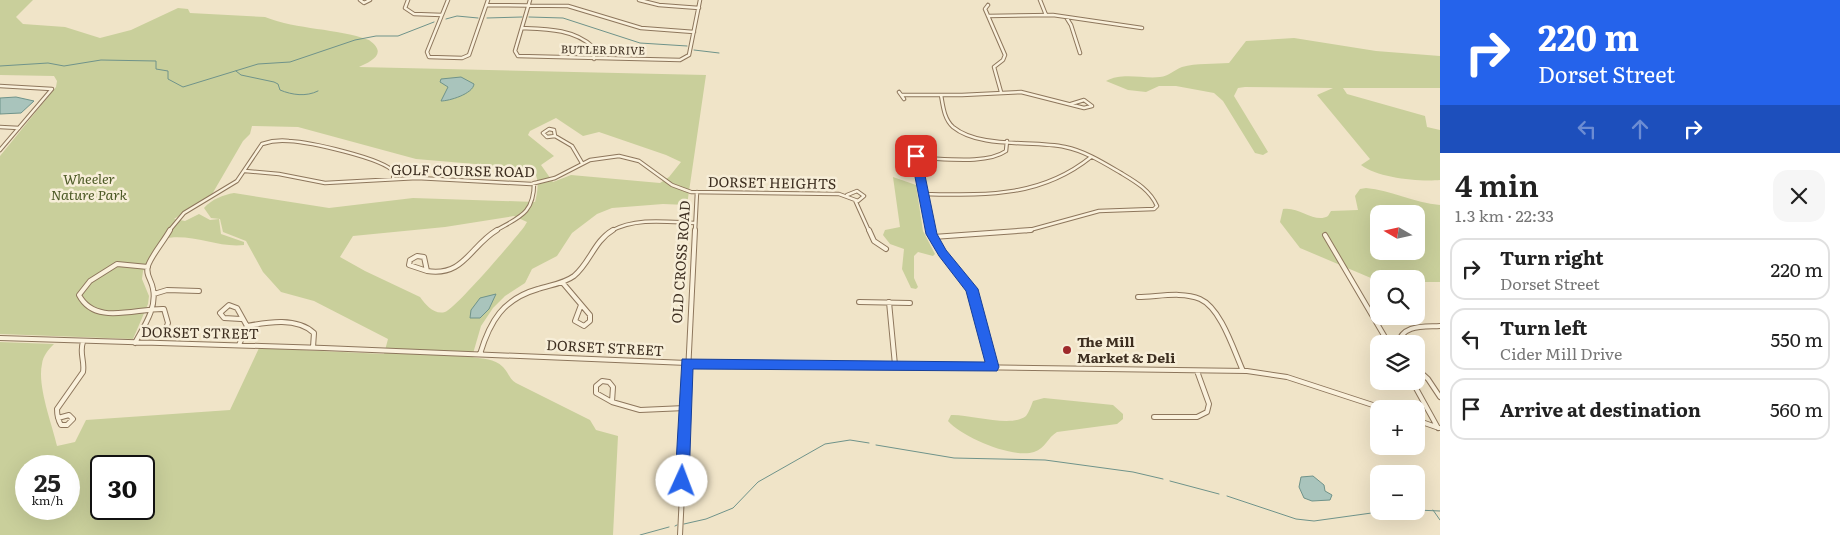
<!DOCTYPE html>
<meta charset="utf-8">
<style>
:root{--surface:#fff;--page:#f6f6f6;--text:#222;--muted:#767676;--line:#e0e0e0}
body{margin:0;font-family:Literata,serif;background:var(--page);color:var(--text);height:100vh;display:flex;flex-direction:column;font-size:19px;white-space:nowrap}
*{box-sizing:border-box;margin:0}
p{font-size:16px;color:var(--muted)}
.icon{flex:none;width:28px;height:28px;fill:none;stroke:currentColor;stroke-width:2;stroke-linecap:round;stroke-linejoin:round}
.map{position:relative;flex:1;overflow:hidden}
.drawer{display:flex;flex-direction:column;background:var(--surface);width:400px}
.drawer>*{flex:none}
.banner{background:#2563eb;color:#fff;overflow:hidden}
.needle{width:32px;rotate:279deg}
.tools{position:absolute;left:1370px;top:205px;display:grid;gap:10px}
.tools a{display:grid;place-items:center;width:55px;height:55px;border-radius:10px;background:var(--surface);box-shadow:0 5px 20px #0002;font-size:25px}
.speed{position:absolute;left:15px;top:455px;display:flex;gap:10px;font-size:25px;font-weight:700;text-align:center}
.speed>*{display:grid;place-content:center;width:65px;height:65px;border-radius:50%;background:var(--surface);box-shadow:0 5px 20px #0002;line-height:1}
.speed small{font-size:12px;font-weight:400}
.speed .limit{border:2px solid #111;border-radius:8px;background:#fff;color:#111}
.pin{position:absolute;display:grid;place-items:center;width:42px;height:42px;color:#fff;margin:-21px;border-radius:10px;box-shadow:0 2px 8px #0006}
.me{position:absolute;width:55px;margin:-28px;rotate:2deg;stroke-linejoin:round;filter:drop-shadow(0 0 4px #0008)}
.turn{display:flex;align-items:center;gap:18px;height:105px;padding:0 15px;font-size:22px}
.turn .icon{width:65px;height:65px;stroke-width:2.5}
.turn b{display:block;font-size:35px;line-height:42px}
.lanes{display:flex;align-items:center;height:48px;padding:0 15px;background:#0003;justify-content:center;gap:25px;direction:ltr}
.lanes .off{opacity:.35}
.round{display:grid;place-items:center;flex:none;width:52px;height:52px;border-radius:15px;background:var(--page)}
.summary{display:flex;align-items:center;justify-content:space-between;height:85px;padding:0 15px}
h1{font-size:30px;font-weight:600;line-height:38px}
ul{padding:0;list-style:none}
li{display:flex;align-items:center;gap:15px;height:62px;margin:0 10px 8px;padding:0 5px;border:2px solid var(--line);border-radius:15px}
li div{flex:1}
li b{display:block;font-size:19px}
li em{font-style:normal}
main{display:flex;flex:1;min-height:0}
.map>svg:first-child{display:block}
.green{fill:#c9cf9b;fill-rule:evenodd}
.water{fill:#a9c4bc;stroke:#6f938a}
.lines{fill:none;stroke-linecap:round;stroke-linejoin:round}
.stream{stroke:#6f938a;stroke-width:1}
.minor-far1-casing{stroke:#8d765c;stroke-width:4.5}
.minor-casing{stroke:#8d765c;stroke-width:6}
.minor-far1{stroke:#faf1dc;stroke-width:2.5}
.minor{stroke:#faf1dc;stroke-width:4}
.route{fill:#2563eb;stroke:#184099}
.poi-dot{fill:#9e2a2b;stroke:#f7eed8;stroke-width:2}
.labels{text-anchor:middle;stroke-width:5;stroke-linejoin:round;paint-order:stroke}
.far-street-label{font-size:11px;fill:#3d2e20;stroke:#f7eed8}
.street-label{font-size:14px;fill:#3d2e20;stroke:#f7eed8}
.park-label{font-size:14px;font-style:italic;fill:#4d5a26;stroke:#f7eed8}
.poi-label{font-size:14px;font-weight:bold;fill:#3d2e20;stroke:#f7eed8;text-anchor:start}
</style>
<main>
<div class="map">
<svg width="1440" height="535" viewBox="0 0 1440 535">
<rect width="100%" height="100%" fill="#f0e4c8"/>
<path class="green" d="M0 0H33L16 17 23 24 65 27 100 38 131 30 178 8 188 9 190 13 265 17C298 30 336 28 369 40 389 54 370 62 359 67L706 75 687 205 663 204 612 208 597 214 572 233 557 256 532 269 525 283 505 296 493 308 481 326 472 357C483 359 494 358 503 367 509 373 509 379 516 383L590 420 596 430 618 436 613 535H0V342L54 344C48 350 43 356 42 364 37 386 52 424 57 446L75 442 86 420 230 410 259 348 384 354 388 339 314 301 281 292 263 272 246 241 223 232 220 219 211 218 204 208C212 199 223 195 234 193L329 208 413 198 535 202C538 191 540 177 532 169L416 159 298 127 252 126 250 134 243 141 211 196 174 219 185 221 199 214 210 220 219 219 221 234 244 242V245C216 248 191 232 162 239L143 271 142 279 149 296 148 304 133 339 0 334V156L56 87 57 81 54 76 0 75ZM556 118 583 136 599 132 666 155 681 162 669 177 660 183 571 175 553 182 541 165 554 156 528 135 530 131ZM514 216 527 222 524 227C514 240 456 308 445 312 434 315 426 305 420 297L365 271 340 257 353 236 445 227ZM26 466H69V509H26ZM101 466H144V509H101Z
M1294 38 1376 51 1440 56V88H1343L1347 94 1425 116 1427 127 1440 130V180C1419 182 1378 178 1361 165L1370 159 1317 95 1333 88 1245 87 1238 88 1234 96 1268 152 1263 155 1255 153 1223 101 1214 93 1176 86H1159L1146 92 1128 90 1106 81C1122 72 1143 79 1160 77 1169 76 1174 70 1182 67 1196 63 1215 64 1229 63L1246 41Z
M893 177 916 185 923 231 935 254 933 256 918 252 914 256V278L918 287 916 289 911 288 902 269 904 249 890 244 883 235 885 230 900 227Z
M1366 188C1391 190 1414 203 1440 205V282H1416V279H1379L1378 281 1300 248 1280 222 1283 209C1299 206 1315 224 1328 216L1331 211 1358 210 1355 196 1360 189ZM1379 214H1416V251H1379Z
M1044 398 1113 405 1123 414V419L1117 424 1057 432C1047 438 1046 448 1034 452 1013 459 962 437 948 421L951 415C970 414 1011 428 1026 416 1029 412 1031 406 1033 401Z"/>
<path class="water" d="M461 77 474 84C473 94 449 101 441 101L448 87 440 82 441 79Z
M16 97 34 101 21 113 0 114V98Z
M496 294 489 309 480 318H470L471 310 480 298Z
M1313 476 1324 485 1325 491 1332 495 1330 500 1312 501 1304 498 1299 487 1301 477Z"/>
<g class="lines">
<path class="stream" d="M529 17 563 18 640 43 687 46
M487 18 522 17
M446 19 457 16 478 18
M694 50 719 53
M0 66 48 63 64 66 101 60 156 61V69L168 71V79L183 87 258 64 290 62 355 40 376 36H398L434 22
M236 71 241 75 274 82 278 84 280 90C292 95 306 97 318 91
M876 445 954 458 1045 460 1133 472 1163 479
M1170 481 1219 494
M1227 496 1296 519 1314 521 1386 511
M1416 510 1440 511
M1433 510 1440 520
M684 524 706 519 733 508 758 482 825 444 850 440 869 443
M675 526 677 525
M640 535 669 527"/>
<defs>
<path id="minor-far1" d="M360 0 364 3 370 0
M408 0 405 8 414 14 442 15
M448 0 427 52 429 57 462 58 469 55 488 0
M530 0 515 51 518 56 680 60 689 55 700 0
M639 0 659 5 699 8
M1040 0 1046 15
M487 5 568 6 641 28 694 32
M988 5 985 9 1005 55 1003 60 994 67 1001 92
M988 16 1053 15 1142 28
M1066 17 1071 25 1080 53
M522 28C546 29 574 29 593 47L594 59
M0 86 52 89 0 150
M899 92 904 99
M902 95H962L1021 92 1084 108 1092 106 1084 100 1071 104
M941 95C943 106 944 119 953 127 980 149 1032 140 1065 147 1085 151 1104 163 1121 173 1136 182 1150 190 1157 206L1154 209 1099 211 1026 231
M0 127 19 128
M549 129 554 130 555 136 547 137 543 133Z
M555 136 572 146 582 163
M915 151 931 231
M916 158C941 158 986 165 1006 151L1007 141
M245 171 279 174 325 183 417 178 531 184 555 178 590 160 619 156 639 161 672 185 691 192 839 194 858 201 864 196 857 191 847 195
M923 194C985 195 1040 198 1091 157
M855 200 869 231
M169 231 184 213 237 181 262 144C271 141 280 140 289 141 309 142 383 158 394 172L393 179
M495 231C519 217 534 214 534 183
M611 231C636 217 668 222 695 223
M695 231 697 192"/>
<path id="minor" d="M869 230 874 241 886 249
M931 230C936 254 961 270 973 291 982 308 987 347 992 367
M1325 235 1389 344
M933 237 1031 230
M417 256 424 257 427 271 409 265 410 260Z
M148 267 117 264 90 281 79 295C95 326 136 308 164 309L168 323 163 336
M427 271C464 277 470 246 497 230
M562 282 590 315V321L584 326 575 321 581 305
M154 294 167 290 199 291
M1138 297C1157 297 1182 291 1200 299 1221 308 1234 351 1243 371
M859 302 910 303
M889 302 895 365
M247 326C268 322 297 317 314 333L313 347
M0 338 324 348 687 363 1247 371 1287 377 1385 409
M135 343C144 326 157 308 153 289 152 280 145 275 148 266 151 256 164 241 170 230
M1398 344C1402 324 1424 327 1440 326
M239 345 247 326 237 308 229 305 220 313 224 318 241 319
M480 354C490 321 503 299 538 289 550 285 563 284 574 276 590 263 594 241 613 230
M1416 368 1428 379 1440 397
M602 381 609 382 613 387 612 402 596 393V386Z
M1412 381 1438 428
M612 402 640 410 685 408
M1154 417H1197L1207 412 1209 404 1197 371
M58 418 69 415 73 419 67 425H61C58 420 57 415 57 409L83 372C85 361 79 353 83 342
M1416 420 1439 428
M680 535 695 230"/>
</defs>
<use href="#minor-far1" class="minor-far1-casing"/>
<use href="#minor" class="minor-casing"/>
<use href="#minor-far1" class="minor-far1"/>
<use href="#minor" class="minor"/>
</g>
<path class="route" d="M916 152 921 156 937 234 946 250 978 289 999 367 997 371 693 369 689 481 687 485 682 487 677 485 675 481 682 359 985 362 966 291 939 256 926 234 911 156Z"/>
<circle class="poi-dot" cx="1067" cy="350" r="5"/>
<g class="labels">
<g class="far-street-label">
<text transform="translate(603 50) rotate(1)" y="4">BUTLER DRIVE</text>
</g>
<g class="street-label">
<text transform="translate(463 171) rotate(1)" y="5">GOLF COURSE ROAD</text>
<text transform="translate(772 183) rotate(1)" y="5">DORSET HEIGHTS</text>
<text transform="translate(681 262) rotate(-86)" y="5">OLD CROSS ROAD</text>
<text transform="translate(200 333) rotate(1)" y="5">DORSET STREET</text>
<text transform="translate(605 348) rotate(3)" y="5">DORSET STREET</text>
</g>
<g class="park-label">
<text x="89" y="184">Wheeler<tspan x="89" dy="16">Nature Park</tspan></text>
</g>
<g class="poi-label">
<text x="1077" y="347">The Mill<tspan x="1077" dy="16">Market &amp; Deli</tspan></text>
</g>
</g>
</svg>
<div class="tools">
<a><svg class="needle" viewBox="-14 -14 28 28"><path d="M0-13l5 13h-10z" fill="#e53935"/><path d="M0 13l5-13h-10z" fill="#767676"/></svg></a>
<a><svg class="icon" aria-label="search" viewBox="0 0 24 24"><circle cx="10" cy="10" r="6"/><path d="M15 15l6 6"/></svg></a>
<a><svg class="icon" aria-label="layers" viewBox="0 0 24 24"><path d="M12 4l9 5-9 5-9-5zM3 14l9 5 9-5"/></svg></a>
<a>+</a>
<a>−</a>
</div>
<div class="speed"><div>25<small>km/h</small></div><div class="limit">30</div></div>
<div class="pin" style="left:916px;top:156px;background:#d93025"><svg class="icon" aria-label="arrive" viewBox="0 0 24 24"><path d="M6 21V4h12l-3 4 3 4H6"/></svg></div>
<svg class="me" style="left:682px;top:481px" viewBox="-20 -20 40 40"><circle r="19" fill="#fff"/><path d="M0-13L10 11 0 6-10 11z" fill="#2563eb"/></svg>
</div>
<section class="drawer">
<div class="banner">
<div class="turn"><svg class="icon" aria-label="right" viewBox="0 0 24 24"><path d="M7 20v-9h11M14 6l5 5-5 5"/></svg><div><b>220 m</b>Dorset Street</div></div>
<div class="lanes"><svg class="icon off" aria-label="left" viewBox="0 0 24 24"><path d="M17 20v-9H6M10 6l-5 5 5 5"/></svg><svg class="icon off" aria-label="ahead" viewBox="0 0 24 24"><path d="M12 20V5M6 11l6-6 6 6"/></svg><svg class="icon" aria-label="right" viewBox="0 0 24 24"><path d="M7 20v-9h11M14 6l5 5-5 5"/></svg></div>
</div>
<div class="summary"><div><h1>4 min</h1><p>1.3 km · 22:33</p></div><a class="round"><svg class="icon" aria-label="close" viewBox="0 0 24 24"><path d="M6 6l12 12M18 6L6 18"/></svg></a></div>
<ul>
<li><svg class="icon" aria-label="right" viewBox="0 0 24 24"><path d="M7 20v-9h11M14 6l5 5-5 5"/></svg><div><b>Turn right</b><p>Dorset Street</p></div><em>220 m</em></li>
<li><svg class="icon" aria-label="left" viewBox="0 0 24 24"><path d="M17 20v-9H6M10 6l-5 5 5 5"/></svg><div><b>Turn left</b><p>Cider Mill Drive</p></div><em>550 m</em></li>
<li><svg class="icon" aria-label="arrive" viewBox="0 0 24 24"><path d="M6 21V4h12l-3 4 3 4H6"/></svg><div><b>Arrive at destination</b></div><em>560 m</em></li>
</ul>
</section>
</main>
